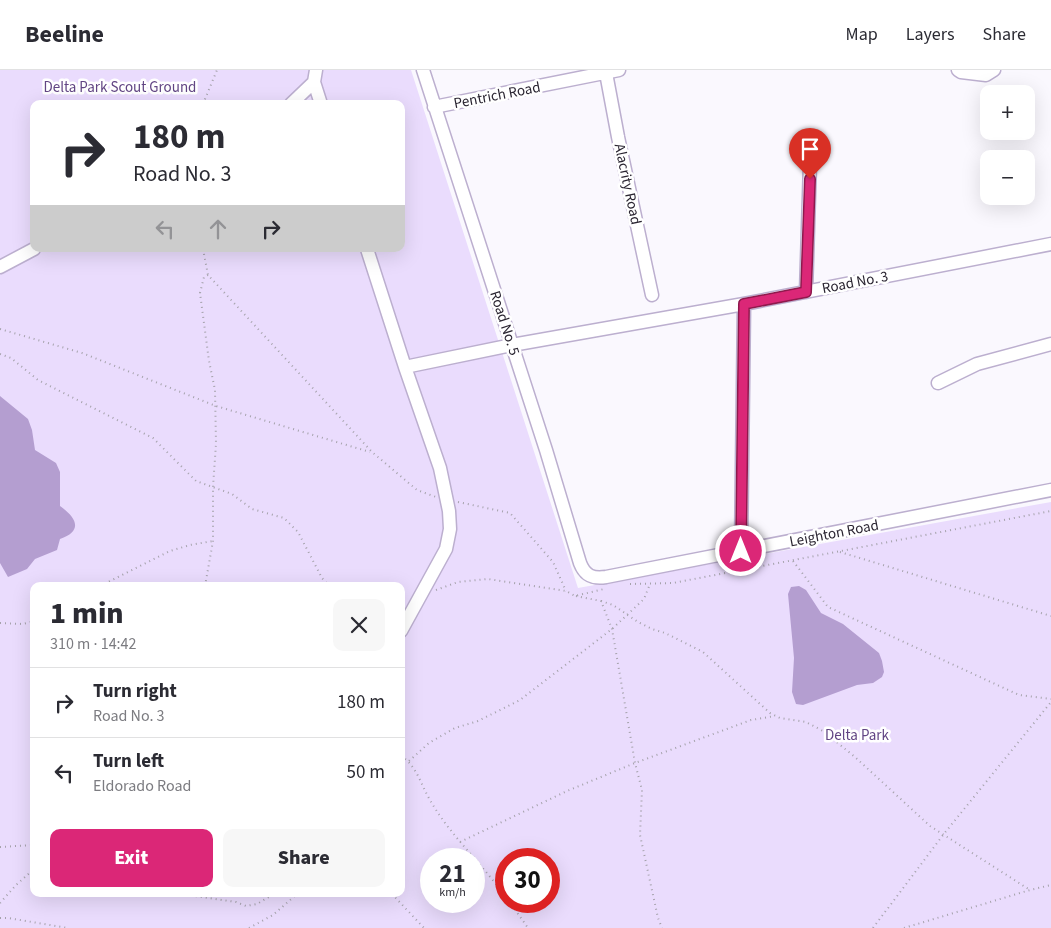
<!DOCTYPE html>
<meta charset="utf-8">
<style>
:root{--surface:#fff;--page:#f7f7f7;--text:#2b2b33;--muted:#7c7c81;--line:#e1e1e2;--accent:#db2777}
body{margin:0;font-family:"Source Sans 3",sans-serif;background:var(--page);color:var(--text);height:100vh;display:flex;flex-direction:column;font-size:19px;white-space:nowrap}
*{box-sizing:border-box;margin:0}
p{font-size:16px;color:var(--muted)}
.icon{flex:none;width:28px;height:28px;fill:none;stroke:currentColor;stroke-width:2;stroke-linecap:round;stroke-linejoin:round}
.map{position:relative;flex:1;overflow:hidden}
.side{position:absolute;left:30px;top:512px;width:375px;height:315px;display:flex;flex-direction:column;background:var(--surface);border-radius:10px;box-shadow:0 5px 20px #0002}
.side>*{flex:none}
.hud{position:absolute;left:30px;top:30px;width:375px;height:152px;border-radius:10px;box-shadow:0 5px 20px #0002;background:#fff;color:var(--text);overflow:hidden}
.buttons{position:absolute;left:980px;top:15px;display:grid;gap:10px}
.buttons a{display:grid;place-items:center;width:55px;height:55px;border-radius:10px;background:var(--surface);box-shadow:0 5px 20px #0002;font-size:25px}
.speed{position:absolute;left:420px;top:778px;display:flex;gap:10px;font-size:25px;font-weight:700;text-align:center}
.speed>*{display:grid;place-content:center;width:65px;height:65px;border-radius:50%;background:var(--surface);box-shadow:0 5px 20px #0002;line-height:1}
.speed small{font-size:12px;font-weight:400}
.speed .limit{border:8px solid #d22;background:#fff;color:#111}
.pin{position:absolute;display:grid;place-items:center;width:42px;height:42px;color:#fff;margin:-51px -21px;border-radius:50% 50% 50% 0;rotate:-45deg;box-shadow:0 0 5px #0007}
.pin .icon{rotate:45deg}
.me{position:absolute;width:55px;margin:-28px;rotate:0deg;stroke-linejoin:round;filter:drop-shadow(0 0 4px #0008)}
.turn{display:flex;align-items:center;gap:18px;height:105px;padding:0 20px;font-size:22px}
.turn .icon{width:65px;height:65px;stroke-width:2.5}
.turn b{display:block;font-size:35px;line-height:42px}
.lanes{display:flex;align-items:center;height:48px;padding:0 20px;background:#0003;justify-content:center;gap:25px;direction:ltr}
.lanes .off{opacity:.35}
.round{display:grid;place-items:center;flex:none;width:52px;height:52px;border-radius:10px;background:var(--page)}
.head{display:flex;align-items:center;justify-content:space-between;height:85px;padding:0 20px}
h1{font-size:30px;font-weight:800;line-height:38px}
.action{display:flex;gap:10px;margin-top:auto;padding:10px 20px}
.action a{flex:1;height:58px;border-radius:10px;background:var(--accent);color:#fff;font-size:20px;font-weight:800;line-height:58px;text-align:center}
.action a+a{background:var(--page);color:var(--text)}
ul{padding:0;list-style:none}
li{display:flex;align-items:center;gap:15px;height:70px;padding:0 20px;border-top:1px solid var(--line)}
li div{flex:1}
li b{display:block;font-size:19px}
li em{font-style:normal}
header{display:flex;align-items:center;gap:30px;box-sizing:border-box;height:70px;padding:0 25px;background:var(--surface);border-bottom:1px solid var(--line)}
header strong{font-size:24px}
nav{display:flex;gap:28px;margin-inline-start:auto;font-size:18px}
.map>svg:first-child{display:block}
.green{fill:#eadcfd;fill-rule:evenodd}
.water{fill:#b49ed0}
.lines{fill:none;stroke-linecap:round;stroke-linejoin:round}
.minor-casing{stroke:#bcafcf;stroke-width:15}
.path{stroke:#a5a2ab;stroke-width:2;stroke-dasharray:1 4;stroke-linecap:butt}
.minor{stroke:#fff;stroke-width:12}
.route-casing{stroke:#8e194d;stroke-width:12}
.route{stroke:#db2777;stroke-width:9}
.labels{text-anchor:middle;stroke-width:5;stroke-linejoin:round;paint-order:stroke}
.park-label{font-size:15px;fill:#624584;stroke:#fff}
.street-label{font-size:15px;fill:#2a2531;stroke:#fff}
</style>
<header>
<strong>Beeline</strong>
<nav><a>Map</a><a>Layers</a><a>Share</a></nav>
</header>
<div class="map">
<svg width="1051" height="858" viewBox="0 0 1051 858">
<rect width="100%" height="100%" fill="#faf8fe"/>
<path class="green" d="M0 0H411L578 518 1051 432V858H0ZM34 34H401V179H34ZM34 516H401V824H34ZM431 789H474V831H431ZM506 789H549V831H506Z"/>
<path class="water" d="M0 326 28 349 32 360 35 380 56 393 60 402V436C77 448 83 461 60 469L57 480 35 489 27 499 8 507 0 493Z
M799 516 806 520 821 543 843 554 879 583 882 591 884 602 882 607 873 613 857 615 803 635 796 634 792 622 794 588 788 524 791 517Z"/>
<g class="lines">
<defs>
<path id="minor" d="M316 0 314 12 321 34
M423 0 546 380 580 493C585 506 593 509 606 507L1051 420
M958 0 961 2 986 5 994 0
M606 3 618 67 652 225
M291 34 314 12
M434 37 619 0
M367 179 405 297
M0 197 34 179
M806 222 810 93
M938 313 977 294 1051 274
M741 481 744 234
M401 561 446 479 450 459 449 441 440 398 405 297 512 275 744 234 1051 174"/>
</defs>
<use href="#minor" class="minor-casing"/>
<path class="path" d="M203 34 217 0
M203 179 208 205 372 382 417 420 436 427
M0 259 82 283 216 336 370 382
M0 284 11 288 38 310 153 368 196 411 232 424 252 439 284 448 298 462 322 508 329 516
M458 432 510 443 553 492 566 521
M840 482 1051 546
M793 491 828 537 1019 625 1051 629
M630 514 673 513 1051 441
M100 516 170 481 190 475 213 471
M205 516 213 471V417L216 374 215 320 209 291 200 223 204 207 208 205
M436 520 458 512 488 509 566 521 575 526 604 519
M576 526 601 531 612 559 635 693 642 720 640 765 658 848 662 858
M601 531 613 535 638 552 652 559 665 563 703 582 770 643 780 648 806 652 823 661 855 687 930 756 1030 820
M0 553 23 554 34 551
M401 686C417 696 421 715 430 730 451 767 483 794 506 828
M409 691 429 673 455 658 478 651 520 630 612 559 644 529 650 514
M460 772 567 721 635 693 751 650 775 646
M0 777 34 775
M181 824 236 832 246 836 257 834 274 824
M392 824 424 858
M509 831 528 858
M0 833 16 815 34 799
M0 848H8L68 858
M249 858 273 845 297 824
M873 858 943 765 1051 632
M904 858 1030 820 1051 815"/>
<use href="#minor" class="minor"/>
</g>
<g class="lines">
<defs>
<path id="route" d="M741 481 744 234 806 222 810 109"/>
</defs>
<use href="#route" class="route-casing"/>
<use href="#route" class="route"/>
</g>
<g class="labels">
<g class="park-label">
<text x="120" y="22">Delta Park Scout Ground</text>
<text x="857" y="670">Delta Park</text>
</g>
<g class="street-label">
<text transform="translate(497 25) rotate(-11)" y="5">Pentrich Road</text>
<text transform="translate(628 114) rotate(78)" y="5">Alacrity Road</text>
<text transform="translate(855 212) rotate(-11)" y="5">Road No. 3</text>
<text transform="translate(505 253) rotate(72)" y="5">Road No. 5</text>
<text transform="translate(834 463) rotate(-11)" y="5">Leighton Road</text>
</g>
</g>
</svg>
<div class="buttons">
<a>+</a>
<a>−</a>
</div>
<div class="speed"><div>21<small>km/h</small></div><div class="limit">30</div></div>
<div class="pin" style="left:810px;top:109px;background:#d93025"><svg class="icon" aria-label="arrive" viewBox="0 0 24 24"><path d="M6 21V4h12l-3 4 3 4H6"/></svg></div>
<svg class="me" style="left:741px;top:481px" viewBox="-20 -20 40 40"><circle r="17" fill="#db2777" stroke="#fff" stroke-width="3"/><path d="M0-11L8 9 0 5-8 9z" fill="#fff"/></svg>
<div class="hud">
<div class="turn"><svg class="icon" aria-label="right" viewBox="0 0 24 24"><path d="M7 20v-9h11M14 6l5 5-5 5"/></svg><div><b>180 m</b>Road No. 3</div></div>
<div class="lanes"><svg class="icon off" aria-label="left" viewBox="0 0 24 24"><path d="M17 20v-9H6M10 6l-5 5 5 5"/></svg><svg class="icon off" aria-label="ahead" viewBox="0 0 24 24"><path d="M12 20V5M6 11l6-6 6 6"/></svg><svg class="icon" aria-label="right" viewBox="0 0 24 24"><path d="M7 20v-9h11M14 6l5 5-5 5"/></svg></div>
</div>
<section class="side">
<div class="head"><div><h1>1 min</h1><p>310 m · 14:42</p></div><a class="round"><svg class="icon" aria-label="close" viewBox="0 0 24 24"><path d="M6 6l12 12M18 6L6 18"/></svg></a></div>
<ul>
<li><svg class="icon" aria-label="right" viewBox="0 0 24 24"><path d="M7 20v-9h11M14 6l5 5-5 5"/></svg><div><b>Turn right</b><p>Road No. 3</p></div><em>180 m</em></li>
<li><svg class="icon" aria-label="left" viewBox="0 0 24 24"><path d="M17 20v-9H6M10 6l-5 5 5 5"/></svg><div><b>Turn left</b><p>Eldorado Road</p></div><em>50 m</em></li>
</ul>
<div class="action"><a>Exit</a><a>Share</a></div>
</section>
</div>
